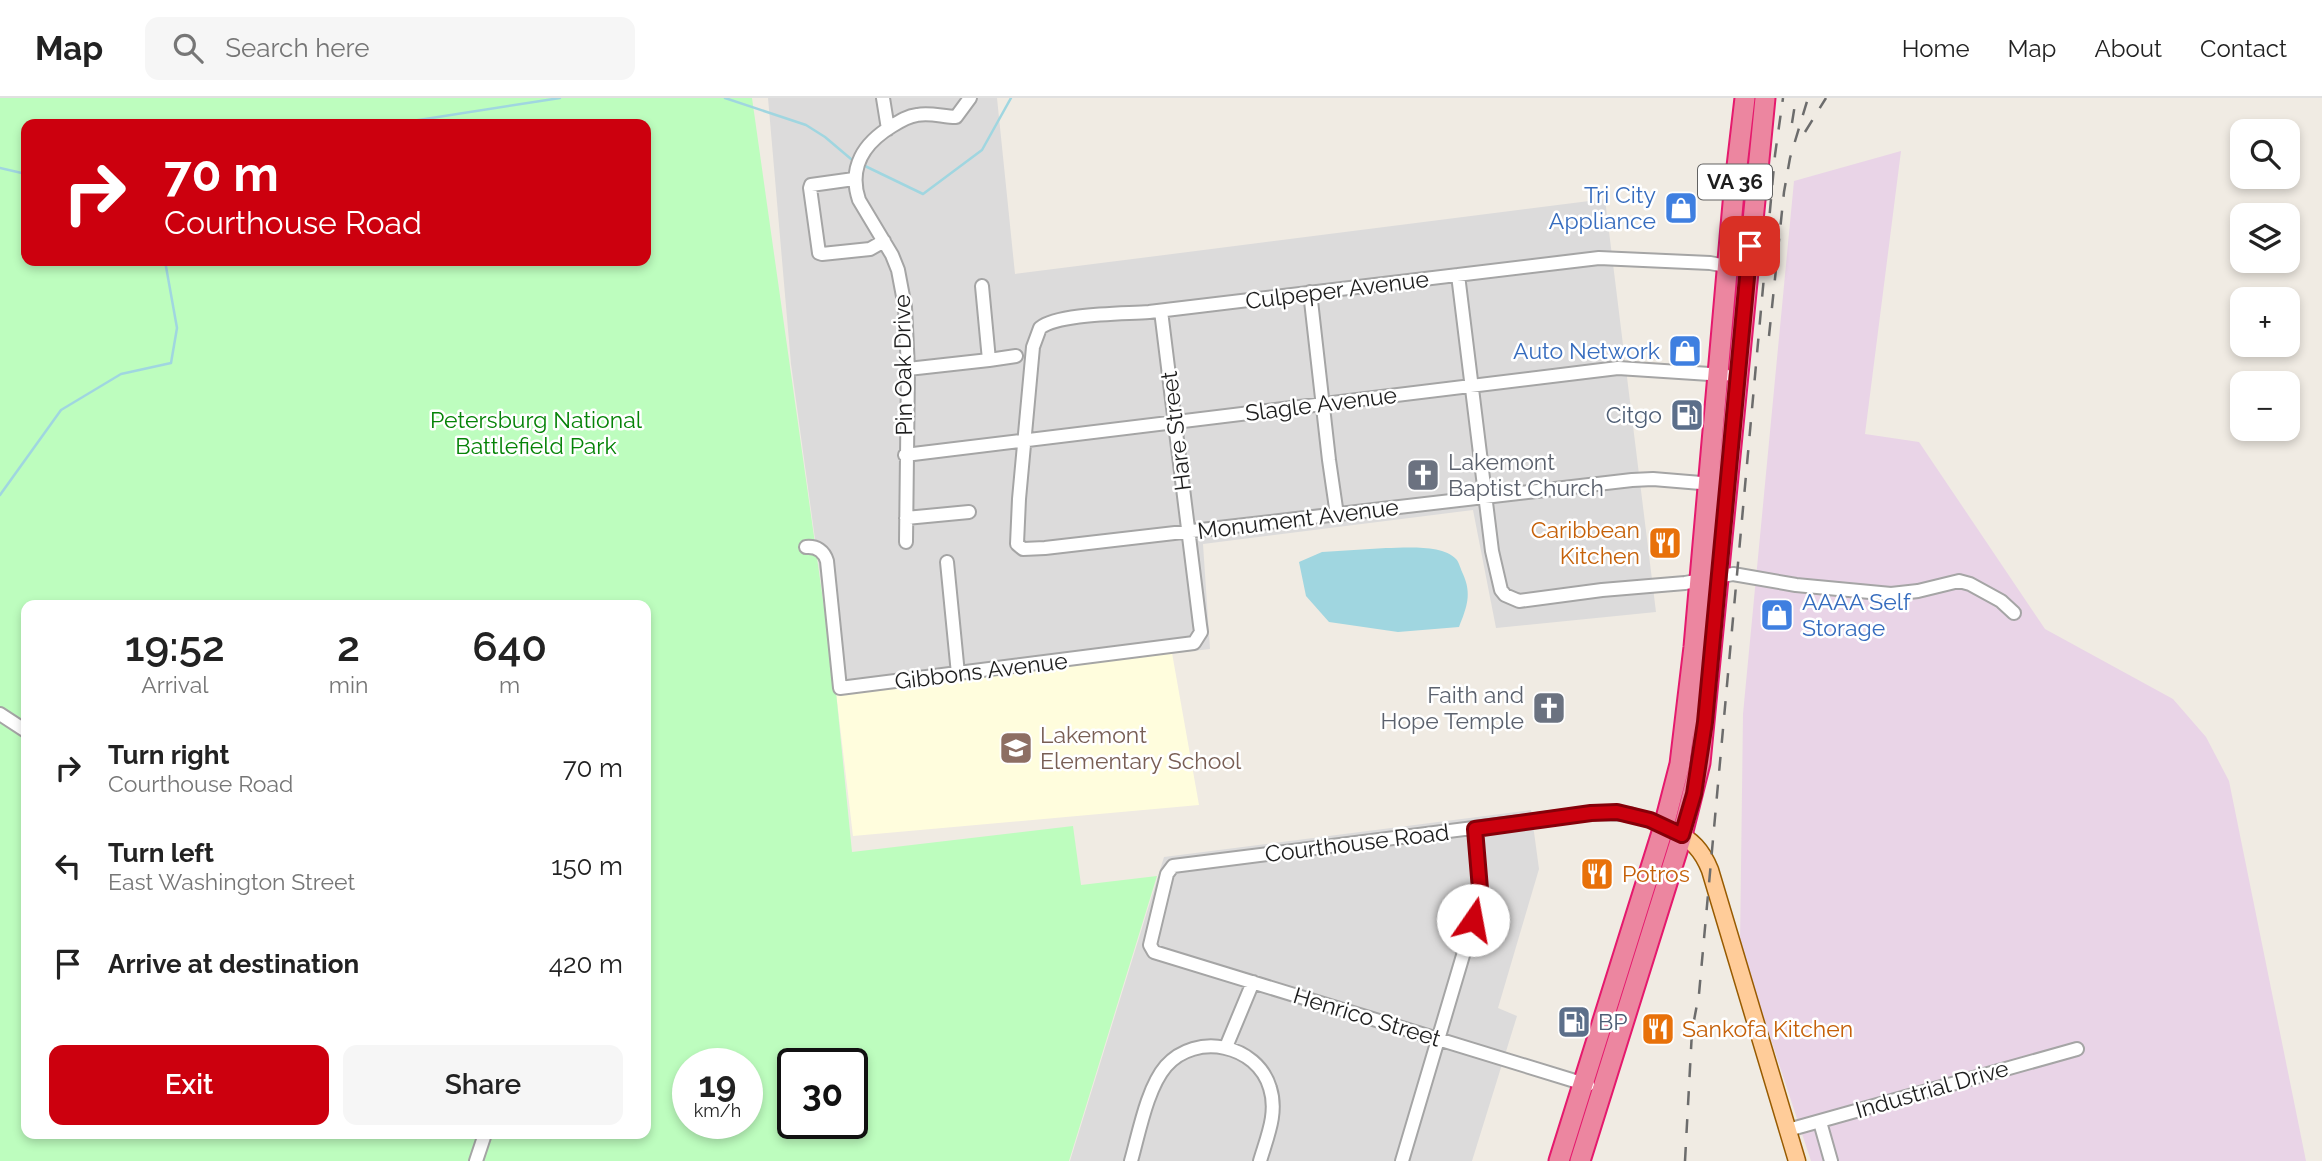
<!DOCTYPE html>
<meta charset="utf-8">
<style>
:root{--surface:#fff;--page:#f6f6f6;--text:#222;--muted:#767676;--line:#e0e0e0;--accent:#cc000e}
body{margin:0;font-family:Raleway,sans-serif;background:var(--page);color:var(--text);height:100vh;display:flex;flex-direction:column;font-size:26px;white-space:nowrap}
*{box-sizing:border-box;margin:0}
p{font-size:23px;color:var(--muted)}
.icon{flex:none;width:38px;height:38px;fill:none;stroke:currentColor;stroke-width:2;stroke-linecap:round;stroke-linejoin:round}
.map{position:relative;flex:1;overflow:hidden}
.details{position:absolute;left:21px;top:502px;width:630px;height:539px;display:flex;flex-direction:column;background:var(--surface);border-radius:14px;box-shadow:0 4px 10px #0003}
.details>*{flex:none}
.top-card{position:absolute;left:21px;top:21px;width:630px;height:147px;border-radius:14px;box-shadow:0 4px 10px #0003;background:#cc000e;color:#fff;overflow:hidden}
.controls{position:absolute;left:2230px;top:21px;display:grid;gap:14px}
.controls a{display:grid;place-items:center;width:70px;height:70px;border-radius:14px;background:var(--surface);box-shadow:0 4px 10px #0003;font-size:35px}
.speed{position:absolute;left:672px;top:950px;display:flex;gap:14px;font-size:35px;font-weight:700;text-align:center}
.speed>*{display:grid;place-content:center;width:91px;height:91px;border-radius:50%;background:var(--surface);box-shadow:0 4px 10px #0003;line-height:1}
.speed small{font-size:18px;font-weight:400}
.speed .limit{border:4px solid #111;border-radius:10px;background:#fff;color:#111}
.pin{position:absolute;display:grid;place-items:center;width:60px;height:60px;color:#fff;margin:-30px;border-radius:14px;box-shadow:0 4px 10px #0006}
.me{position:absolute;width:77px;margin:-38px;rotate:12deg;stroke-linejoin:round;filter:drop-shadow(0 0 5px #0008)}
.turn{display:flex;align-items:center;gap:24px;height:147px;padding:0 28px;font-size:32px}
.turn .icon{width:91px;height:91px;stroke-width:2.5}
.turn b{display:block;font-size:49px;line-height:60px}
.eta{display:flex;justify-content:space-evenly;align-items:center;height:119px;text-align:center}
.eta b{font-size:42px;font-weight:600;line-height:49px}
.button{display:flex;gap:14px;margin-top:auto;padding:14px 28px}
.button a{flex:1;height:80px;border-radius:14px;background:var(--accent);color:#fff;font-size:28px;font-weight:600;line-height:80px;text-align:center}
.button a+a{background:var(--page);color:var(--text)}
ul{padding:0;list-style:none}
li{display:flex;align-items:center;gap:21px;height:98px;padding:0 28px}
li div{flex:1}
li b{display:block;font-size:26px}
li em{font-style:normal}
header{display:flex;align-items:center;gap:42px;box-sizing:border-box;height:98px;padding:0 35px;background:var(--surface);border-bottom:2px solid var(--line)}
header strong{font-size:33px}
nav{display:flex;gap:38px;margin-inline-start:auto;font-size:24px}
.search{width:490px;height:63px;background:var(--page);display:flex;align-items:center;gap:18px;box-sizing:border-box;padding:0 24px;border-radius:14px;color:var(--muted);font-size:26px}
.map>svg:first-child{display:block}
.residential{fill:#dcdbdb}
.industrial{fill:#e9d4e7}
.education{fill:#fffddd}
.park{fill:#bdfdbe;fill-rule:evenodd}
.water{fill:#a0d6e0}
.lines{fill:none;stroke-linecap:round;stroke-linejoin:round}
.stream{stroke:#a0d6e0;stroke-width:2.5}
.minor-casing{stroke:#a5a5a5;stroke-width:16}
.major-casing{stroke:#985b00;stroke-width:19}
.highway-casing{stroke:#e5196d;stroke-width:23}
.minor{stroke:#fff;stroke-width:12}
.major{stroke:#fc9;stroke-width:16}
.highway{stroke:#ec86a0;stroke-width:19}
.rail{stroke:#6c6c6c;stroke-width:2.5;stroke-dasharray:14 14;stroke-linecap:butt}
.route-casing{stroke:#850009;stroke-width:18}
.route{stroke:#cc000e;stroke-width:12}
.labels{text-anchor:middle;stroke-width:5;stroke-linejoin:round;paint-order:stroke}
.shield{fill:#fff;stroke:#626262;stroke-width:2}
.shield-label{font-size:21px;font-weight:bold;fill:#1e1e1e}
.shop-label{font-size:23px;fill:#366cbe;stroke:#fff;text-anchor:end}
.street-label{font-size:23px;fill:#1e1e1e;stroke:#fff}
.service-label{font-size:23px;fill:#4e5e75;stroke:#fff;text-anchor:end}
.park-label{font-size:23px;fill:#058307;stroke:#fff}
.worship-label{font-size:23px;fill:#5b616d;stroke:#fff;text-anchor:start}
.food-label{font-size:23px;fill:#c56008;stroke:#fff;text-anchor:start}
.education-label{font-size:23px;fill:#785e54;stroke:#fff;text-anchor:start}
</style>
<header>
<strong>Map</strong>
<div class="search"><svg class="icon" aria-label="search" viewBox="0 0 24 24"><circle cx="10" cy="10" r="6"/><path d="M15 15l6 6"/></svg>Search here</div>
<nav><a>Home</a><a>Map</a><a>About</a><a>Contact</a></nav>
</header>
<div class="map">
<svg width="2322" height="1063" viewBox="0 0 2322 1063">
<rect width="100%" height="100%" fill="#f0ebe3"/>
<path class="residential" d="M768 0H997L1015 176 1605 101 1656 514 1496 530 1473 412 1203 446 1210 551 836 594 791 266Z
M1531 712 1539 771 1498 910 1517 918 1472 1063H1070L1164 759Z"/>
<path class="industrial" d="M1901 53 1865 336 1919 344 2045 531 2173 601 2206 639 2229 683 2306 1063H1811L1740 848 1743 616 1794 83Z"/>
<path class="education" d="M1172 555 1199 707 853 738 836 594Z"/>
<path class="park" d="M0 0H752L836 594 852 754 1073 728 1081 787 1157 778 1069 1063H0ZM26 26H646V163H26ZM26 508H646V1036H26ZM688 966H747V1026H688ZM793 966H852V1026H793Z"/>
<path class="water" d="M1386 450C1404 450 1442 446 1456 461 1459 464 1461 472 1463 476 1472 496 1467 509 1459 529L1398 534 1329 524 1306 498 1299 464 1322 454Z"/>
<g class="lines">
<path class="stream" d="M725 0 806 27 825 39 851 61
M393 26 560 0
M865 68 923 96 982 52 1011 0
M0 70 26 76
M0 397 61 312 121 276 171 265 177 230 165 163"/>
<defs>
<path id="minor" d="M883 0 888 31
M854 81 811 87 810 90 819 155 822 156 870 151 884 143
M1458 177 1492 453 1501 492 1505 497 1519 503 1602 492 1685 485 1733 476 1796 487 1891 496 1918 493 1959 483 1970 486 2001 503 2014 515
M1310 194 1329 362 1337 417
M989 262 1016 258
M908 271 989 262 982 188
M905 357 1618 270 1725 277
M1713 386 1653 381 1632 382 1045 450 1023 451 1017 446 1019 401 1033 249 1040 230C1059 215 1124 216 1149 214L1599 160 1710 165 1748 172
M906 420 969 414
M906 444 908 271 905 209 898 172 892 157 859 102C848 69 864 45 892 28 900 23 908 18 917 17 930 14 943 19 956 19L970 0
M806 449C817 448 824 453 827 463L840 590 1194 545 1201 534 1200 527 1161 213
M947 464 958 576
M0 616 26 633
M1226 949 1253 884
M1588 987 1154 854 1150 847 1167 776 1173 768 1591 715 1630 716 1664 728
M1820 1024 1831 1063
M1788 1032 2077 951
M476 1063 485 1036
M1131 1063C1139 1035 1147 990 1166 968 1196 934 1257 946 1270 990 1278 1015 1267 1039 1260 1063
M1402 1063 1480 800 1475 731"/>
<path id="major" d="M1673 732C1692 742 1702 752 1710 772L1797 1063"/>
<path id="highway" d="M1559 1063 1664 728 1680 666 1694 549 1734 94 1745 0
M1580 1063 1682 737 1700 665 1765 0"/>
</defs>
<use href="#minor" class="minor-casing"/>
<use href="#major" class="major-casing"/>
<use href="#highway" class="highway-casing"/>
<use href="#minor" class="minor"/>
<use href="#major" class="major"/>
<use href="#highway" class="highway"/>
<path class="rail" d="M1792 25 1796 0
M1805 34 1826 0
M1769 238 1784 94 1790 60 1808 0
M1685 1063 1692 933 1699 896 1775 57 1783 0"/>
</g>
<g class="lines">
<defs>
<path id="route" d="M1473 822 1480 791 1475 731 1591 715 1617 714 1650 722 1682 737 1694 696 1705 624 1750 148"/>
</defs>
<use href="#route" class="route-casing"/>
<use href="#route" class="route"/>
</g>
<defs>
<symbol id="shop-square" viewBox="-11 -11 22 22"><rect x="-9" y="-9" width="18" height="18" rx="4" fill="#3f7fe0" stroke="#fff"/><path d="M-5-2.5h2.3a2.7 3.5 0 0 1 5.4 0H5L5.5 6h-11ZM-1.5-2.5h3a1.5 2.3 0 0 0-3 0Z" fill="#fff"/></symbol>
<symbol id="fuel-square" viewBox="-11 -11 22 22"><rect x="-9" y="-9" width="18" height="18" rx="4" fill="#5c6f8a" stroke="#fff"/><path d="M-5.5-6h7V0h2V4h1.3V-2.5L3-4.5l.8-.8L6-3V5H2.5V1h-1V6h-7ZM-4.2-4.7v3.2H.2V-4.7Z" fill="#fff"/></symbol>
<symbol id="church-square" viewBox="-11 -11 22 22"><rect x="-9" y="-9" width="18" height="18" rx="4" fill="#6b7280" stroke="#fff"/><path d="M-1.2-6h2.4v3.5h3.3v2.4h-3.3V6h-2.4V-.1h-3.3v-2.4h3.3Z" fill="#fff"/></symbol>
<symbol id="restaurant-square" viewBox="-11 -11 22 22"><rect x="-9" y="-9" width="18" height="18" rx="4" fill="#e8710a" stroke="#fff"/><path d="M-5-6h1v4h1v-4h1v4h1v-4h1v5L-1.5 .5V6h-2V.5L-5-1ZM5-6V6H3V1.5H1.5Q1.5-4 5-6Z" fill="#fff"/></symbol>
<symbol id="school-square" viewBox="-11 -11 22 22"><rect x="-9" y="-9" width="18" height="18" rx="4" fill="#8d6e63" stroke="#fff"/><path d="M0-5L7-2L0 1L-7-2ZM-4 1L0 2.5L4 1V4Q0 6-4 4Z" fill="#fff"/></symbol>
</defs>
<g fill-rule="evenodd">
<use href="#shop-square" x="1662" y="91" width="38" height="38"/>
<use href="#shop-square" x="1666" y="234" width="38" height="38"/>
<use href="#fuel-square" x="1668" y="298" width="38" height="38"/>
<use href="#church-square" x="1404" y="358" width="38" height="38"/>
<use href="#restaurant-square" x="1646" y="426" width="38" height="38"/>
<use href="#shop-square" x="1758" y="498" width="38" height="38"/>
<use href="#church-square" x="1530" y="591" width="38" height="38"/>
<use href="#school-square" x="997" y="631" width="38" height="38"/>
<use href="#restaurant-square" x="1578" y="757" width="38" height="38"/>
<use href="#fuel-square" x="1555" y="905" width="38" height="38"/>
<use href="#restaurant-square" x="1639" y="912" width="38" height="38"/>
</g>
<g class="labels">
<rect class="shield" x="1698" y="66.5" width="74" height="35" rx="5"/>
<g class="shield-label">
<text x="1735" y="91">VA 36</text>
</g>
<g class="shop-label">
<text x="1656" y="105">Tri City<tspan x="1656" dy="26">Appliance</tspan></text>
<text x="1660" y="261">Auto Network</text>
<text x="1802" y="512" text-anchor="start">AAAA Self<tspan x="1802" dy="26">Storage</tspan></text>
</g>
<g class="street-label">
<text transform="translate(1337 192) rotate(-7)" y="8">Culpeper Avenue</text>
<text transform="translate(903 267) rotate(-91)" y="8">Pin Oak Drive</text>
<text transform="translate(1321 306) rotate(-7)" y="8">Slagle Avenue</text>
<text transform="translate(1176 333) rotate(-97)" y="8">Hare Street</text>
<text transform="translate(1298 421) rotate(-7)" y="8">Monument Avenue</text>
<text transform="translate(981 573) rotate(-7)" y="8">Gibbons Avenue</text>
<text transform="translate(1357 745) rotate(-7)" y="8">Courthouse Road</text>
<text transform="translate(1367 919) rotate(17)" y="8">Henrico Street</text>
<text transform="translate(1932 991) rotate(-16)" y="8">Industrial Drive</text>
</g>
<g class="service-label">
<text x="1662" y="325">Citgo</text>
<text x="1598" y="932" text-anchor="start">BP</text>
</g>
<g class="park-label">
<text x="536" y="330">Petersburg National<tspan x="536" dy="26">Battlefield Park</tspan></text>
</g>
<g class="worship-label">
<text x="1448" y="372">Lakemont<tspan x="1448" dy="26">Baptist Church</tspan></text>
<text x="1524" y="605" text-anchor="end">Faith and<tspan x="1524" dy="26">Hope Temple</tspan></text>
</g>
<g class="food-label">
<text x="1640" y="440" text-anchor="end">Caribbean<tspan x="1640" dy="26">Kitchen</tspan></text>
<text x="1622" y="784">Potros</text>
<text x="1682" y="939">Sankofa Kitchen</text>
</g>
<g class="education-label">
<text x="1040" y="645">Lakemont<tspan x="1040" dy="26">Elementary School</tspan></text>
</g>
</g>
</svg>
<div class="controls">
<a><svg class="icon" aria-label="search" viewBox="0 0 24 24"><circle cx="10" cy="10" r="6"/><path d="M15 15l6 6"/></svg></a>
<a><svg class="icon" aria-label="layers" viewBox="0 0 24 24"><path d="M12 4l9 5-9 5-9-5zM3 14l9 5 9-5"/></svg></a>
<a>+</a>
<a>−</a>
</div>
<div class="speed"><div>19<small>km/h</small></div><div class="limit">30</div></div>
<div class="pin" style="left:1750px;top:148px;background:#d93025"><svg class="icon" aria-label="arrive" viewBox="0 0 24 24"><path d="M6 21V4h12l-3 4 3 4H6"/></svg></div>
<svg class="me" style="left:1473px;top:822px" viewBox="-20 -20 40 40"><circle r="19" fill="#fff"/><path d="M0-13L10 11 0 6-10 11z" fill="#cc000e"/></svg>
<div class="top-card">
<div class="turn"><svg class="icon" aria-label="right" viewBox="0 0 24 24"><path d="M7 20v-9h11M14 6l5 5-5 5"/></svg><div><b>70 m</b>Courthouse Road</div></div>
</div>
<section class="details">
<div class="eta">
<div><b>19:52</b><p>Arrival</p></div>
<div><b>2</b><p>min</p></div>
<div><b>640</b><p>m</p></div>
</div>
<ul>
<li><svg class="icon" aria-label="right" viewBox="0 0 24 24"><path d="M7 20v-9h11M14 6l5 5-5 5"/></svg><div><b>Turn right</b><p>Courthouse Road</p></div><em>70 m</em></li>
<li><svg class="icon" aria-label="left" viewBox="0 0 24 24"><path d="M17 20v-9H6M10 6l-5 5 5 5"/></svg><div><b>Turn left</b><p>East Washington Street</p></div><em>150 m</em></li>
<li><svg class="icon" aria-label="arrive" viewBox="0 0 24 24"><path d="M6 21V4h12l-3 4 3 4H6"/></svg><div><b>Arrive at destination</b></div><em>420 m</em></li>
</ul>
<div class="button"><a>Exit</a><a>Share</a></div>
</section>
</div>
